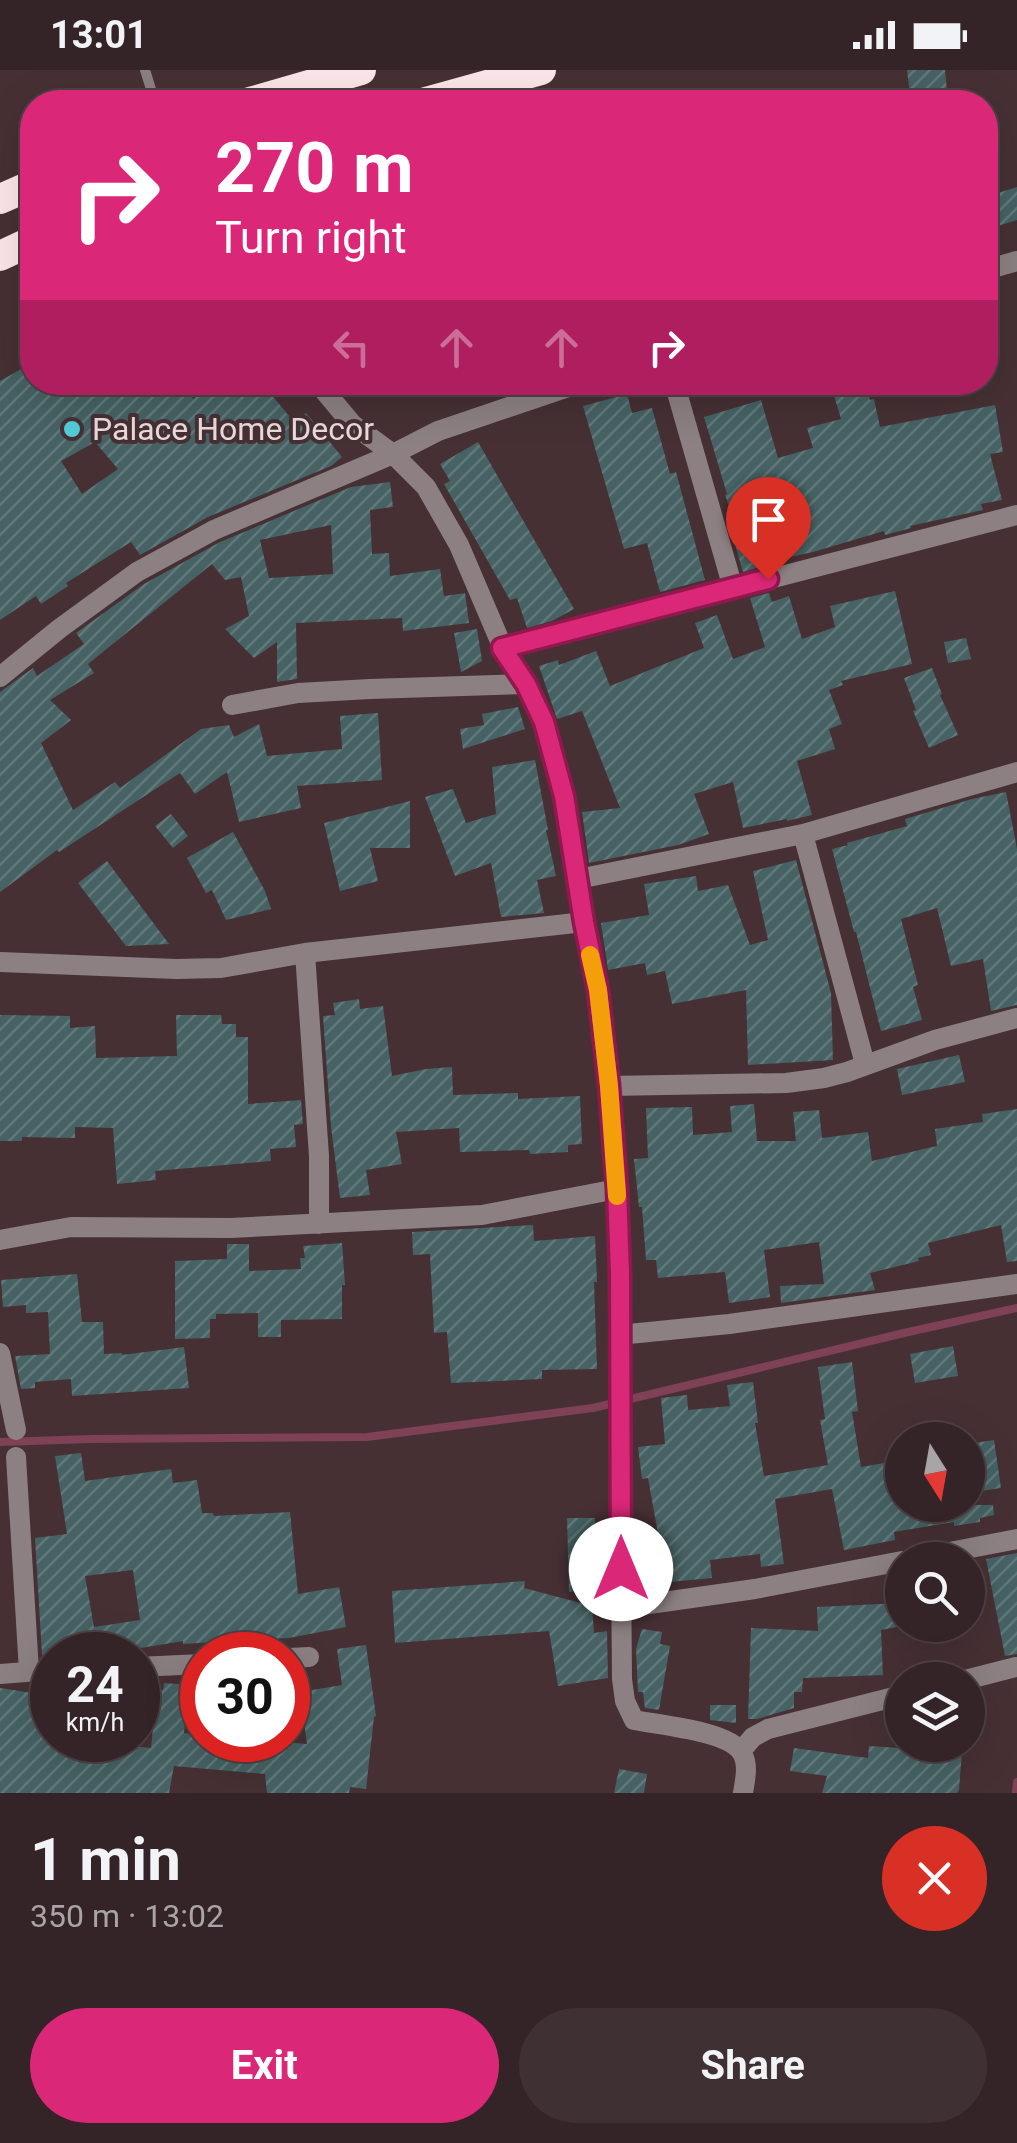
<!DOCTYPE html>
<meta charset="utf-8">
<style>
:root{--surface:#342427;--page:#3f3033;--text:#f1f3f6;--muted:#a9a4a7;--line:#4e4144;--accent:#db2777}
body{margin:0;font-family:Roboto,sans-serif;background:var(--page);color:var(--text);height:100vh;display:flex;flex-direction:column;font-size:38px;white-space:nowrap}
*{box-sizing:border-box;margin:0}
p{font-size:32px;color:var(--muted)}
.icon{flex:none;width:55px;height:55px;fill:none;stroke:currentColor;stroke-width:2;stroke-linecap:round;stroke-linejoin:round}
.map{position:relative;height:1723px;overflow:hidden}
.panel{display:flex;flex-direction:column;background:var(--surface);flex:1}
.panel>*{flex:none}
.top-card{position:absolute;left:20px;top:20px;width:978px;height:305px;border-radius:40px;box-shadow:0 10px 40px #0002,0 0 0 2px var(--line);background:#db2777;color:#fff;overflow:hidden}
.needle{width:65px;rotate:169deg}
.tools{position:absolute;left:885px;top:1352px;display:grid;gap:20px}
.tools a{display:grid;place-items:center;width:100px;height:100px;border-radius:50%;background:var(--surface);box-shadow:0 10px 40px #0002,0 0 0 2px var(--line);font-size:50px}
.speed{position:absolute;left:30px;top:1562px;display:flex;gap:20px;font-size:50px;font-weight:700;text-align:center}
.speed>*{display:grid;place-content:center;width:130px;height:130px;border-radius:50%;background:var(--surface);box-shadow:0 10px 40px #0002,0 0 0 2px var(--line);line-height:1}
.speed small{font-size:25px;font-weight:400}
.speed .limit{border:15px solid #d22;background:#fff;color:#111}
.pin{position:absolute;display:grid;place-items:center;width:85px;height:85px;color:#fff;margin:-102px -42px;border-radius:50% 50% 50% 0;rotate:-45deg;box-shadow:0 0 10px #0007}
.pin .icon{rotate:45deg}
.me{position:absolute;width:110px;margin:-55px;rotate:0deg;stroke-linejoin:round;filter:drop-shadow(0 0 8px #0008)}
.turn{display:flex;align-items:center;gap:35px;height:210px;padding:0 30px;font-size:45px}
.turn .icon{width:130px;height:130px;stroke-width:2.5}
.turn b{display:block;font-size:70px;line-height:85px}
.lanes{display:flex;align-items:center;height:95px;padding:0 30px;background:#0003;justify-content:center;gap:50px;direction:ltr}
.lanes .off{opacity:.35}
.round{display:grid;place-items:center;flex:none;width:105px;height:105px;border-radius:52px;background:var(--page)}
.summary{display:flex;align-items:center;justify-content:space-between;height:170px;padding:0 30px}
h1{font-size:60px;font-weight:700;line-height:75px}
.primary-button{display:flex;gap:20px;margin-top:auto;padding:20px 30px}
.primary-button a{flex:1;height:115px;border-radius:60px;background:var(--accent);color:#fff;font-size:40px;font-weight:700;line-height:115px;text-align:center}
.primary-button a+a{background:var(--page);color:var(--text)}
.status{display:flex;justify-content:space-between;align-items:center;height:70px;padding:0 50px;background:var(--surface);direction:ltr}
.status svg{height:28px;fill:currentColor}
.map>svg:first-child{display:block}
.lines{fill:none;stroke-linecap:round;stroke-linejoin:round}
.stream{stroke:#7e4156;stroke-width:8}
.building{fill:url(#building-hatch);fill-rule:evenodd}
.lane{stroke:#8c8082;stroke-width:10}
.street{stroke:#8c8082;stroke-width:20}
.highway{stroke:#fde6e9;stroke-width:30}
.route-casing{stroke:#8e194d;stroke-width:25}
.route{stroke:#db2777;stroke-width:18}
.slow{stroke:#f59e0b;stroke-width:18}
.poi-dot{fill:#52cbd8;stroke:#463034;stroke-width:4}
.labels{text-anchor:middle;stroke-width:8;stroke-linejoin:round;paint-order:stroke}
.poi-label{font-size:32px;fill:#e9dadc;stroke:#463034;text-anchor:start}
</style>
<div class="status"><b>13:01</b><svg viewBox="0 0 49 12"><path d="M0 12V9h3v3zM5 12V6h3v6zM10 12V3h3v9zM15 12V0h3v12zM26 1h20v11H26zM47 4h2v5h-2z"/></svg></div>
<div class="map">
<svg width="1017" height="1723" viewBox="0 0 1017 1723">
<defs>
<pattern id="building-hatch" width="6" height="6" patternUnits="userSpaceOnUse" patternTransform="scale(2.5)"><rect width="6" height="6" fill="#466264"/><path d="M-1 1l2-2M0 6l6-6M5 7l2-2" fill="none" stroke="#61787a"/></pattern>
</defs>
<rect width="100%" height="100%" fill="#463034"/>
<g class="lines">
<path class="stream" d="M0 1372 92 1369 367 1367 593 1338 904 1263 1017 1238
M1016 1723 1017 1712"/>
</g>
<path class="building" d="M907 0H945L947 21 910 25Z
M1017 117V150L985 160V127Z
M32 293V312H183L193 329 216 312H261L294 352 306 343 342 387 331 396 208 447 140 485 131 472 66 513 68 516 41 534 36 526 0 550V311ZM95 372 118 399 82 424 61 391Z
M830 312H865L870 330 874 329 880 357 995 335 1003 382 990 384 1002 430 981 434 983 440 910 456 911 458 885 465 884 461 813 482 759 494 760 497 743 502 730 457 736 455 725 425 727 424 704 347 761 330 778 388 813 378 807 358 841 349Z
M627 324 632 343 652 338 670 404 676 402 705 510 660 522 647 473 624 479 583 336Z
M478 372 574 539 552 551 527 558 517 528 510 530 444 414 450 411 440 394Z
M390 412 393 437 370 440 372 484 389 483 390 506 440 499 444 526 465 523 469 553 403 561 402 548 296 553 297 609 277 612V572L254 588 225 559 249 546 241 507 225 510 212 494 88 594 94 603 50 630 71 650 41 673 73 740 115 712 120 718 201 659 229 655 234 667 259 654 267 686 342 679 340 646 378 643 382 710 297 716 301 738 239 752 227 702 195 724 180 703 59 782 57 780 0 822V622L33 598 37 606 84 574 76 563 144 514 220 472 351 417ZM331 455 333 504 269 508 260 470Z
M895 521 912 594 841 611 843 615 829 620 842 654 829 659 835 679 797 691 812 745 787 751V749L743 758 733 712 694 724 709 764 678 775 589 793 582 742 620 738 582 641 557 649 539 596 558 590 559 595 596 581 610 616 704 578 695 553 717 545 733 589 765 577 750 528 769 523 772 532 789 526 802 569 835 557 830 536Z
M477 559 482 591 461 602 454 563Z
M966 568 971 589 948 593 944 572Z
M932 598 942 624 940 625 958 665 929 678 913 641 916 640 904 608Z
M518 637 525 659 463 679 460 659 484 655 482 644Z
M535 690 548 760H546L556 806 537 810 544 843 501 847 491 793 455 806 425 727 453 719 466 753 496 744 492 697Z
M1006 722 1017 779V935L991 941 983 889 951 896 937 838 901 849 918 915 913 917 922 950 881 961 856 862H854L832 779 848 775 847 773 907 756 905 749 972 729Z
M410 731V778H370L378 811 340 821 324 753Z
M171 744 188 766 173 778 155 756Z
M233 762 265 821 271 839 226 850 212 820 206 823 187 788Z
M796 790 831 923 833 990 748 995 746 920 672 934 665 901 647 905 645 893 608 900 601 853 649 845 644 814 696 806 698 821 728 815 750 875 768 870 753 801Z
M107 791 169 874 126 876 78 813Z
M359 929 360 939 383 936 392 1006 426 999 452 997 453 1025 518 1023V1029L580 1026 582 1074 568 1075V1082L530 1084 529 1080 460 1082 459 1058 396 1062 402 1094 366 1100 370 1125 340 1128 331 1057 323 946 335 945 333 933Z
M0 945 70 946V958L95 956 96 988 177 986 176 945H221L222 954H236V967H248V1034L301 1030 303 1054 294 1055 296 1077 270 1079 271 1091 155 1101 156 1110 117 1114 113 1058 75 1057V1068L22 1067V1071H0Z
M959 985 965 1012 902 1025 897 999Z
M754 1034 757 1071H796L793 1042 819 1040 822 1068 868 1062 872 1091 937 1076 935 1059 983 1052 982 1044 1017 1039V1191L1007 1192 1001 1155 928 1173 931 1185 918 1188 919 1191 870 1203 875 1220 781 1233 780 1216 824 1214 819 1172 764 1180 770 1227 729 1233 725 1202 658 1208 656 1190H646L642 1137H639L634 1089 648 1088 646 1038 692 1037 693 1065 732 1062 730 1036Z
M533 1155 534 1171 595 1166 597 1212H594L597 1299 542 1300V1309L451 1313 447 1262 434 1263 430 1184 413 1185 412 1162Z
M342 1173 345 1215H342V1249L281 1250V1267H258V1243L216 1244V1249H210V1268L175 1269V1191L227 1189V1174H249V1201L301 1199 300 1188H305L303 1176Z
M77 1204 82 1252H103L104 1284 122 1283V1285L184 1277 189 1318 72 1326 71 1309 35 1312V1318L21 1319 15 1286 50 1284 48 1242 26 1243V1235L3 1237 1 1210Z
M953 1276 958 1306 915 1313 910 1284Z
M852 1292 858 1341 852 1342 861 1397 902 1390V1435H993L994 1445 980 1448V1452L954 1456V1452L894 1462 895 1470 844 1480 832 1419 775 1429 784 1494 761 1497 760 1484 710 1490 712 1508 638 1515 634 1464H658L648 1408 642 1409 638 1377 665 1374 661 1328 687 1325 688 1340 730 1336 727 1315 753 1312 758 1353H755L764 1406 828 1395 820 1350 825 1349 818 1297Z
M994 1370 1001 1418 968 1423V1374Z
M81 1383 85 1411 171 1399 173 1413 197 1410 202 1443H213L214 1446 290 1442 298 1524 339 1517 346 1557 289 1568 183 1574V1571L99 1585H42L35 1468 67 1464 55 1386ZM133 1500 140 1550 94 1557 85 1506Z
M567 1448H595L596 1483H589L591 1520 569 1522Z
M1017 1483V1584L1005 1586 986 1489Z
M525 1511 524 1518 592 1536 594 1563 607 1561 608 1608 558 1616 549 1561 395 1573 392 1521Z
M902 1533V1556L881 1560 883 1605 803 1608 802 1622H794V1638L757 1649H748L751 1558 818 1561 817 1537Z
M642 1559 662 1562 660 1574 670 1576 659 1640 645 1638 643 1622H638L636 1579Z
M366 1575 376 1646 374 1647 366 1719 350 1717 349 1723H267L265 1704 174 1696 169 1723H0V1618L52 1626V1670H79L151 1678 157 1619 163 1620 164 1613 189 1615 184 1663 202 1665V1670H259L307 1674 300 1622 342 1615 337 1579Z
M710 1635H736V1653L710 1650Z
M869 1676 962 1682 959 1720 957 1723H822L827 1706 790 1701 794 1678 868 1688Z
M619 1699 647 1704 644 1723H614Z"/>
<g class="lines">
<path class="lane" d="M145 0 155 32"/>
<path class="street" d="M985 200 1017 191
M317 312 352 354 393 384 426 417 459 475 503 578 526 614 544 652 564 726 584 852 598 920 609 1016 617 1119 619 1265 729 1254 1017 1214
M674 312 733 518
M503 578 1017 445
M0 607 59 559 137 502 214 460 393 384 438 361 583 312
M232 635 298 623 370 619 526 614
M803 764 865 994
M578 809 803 764 1017 702
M305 883 319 1086V1154
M0 892 176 899 221 898 305 883 584 852
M609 1016 786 1013 824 1008 847 1002 935 970 1017 948
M0 1170 71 1157 231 1158 482 1145 617 1119
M619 1265 622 1609 625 1631 634 1650C659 1655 729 1661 742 1683 749 1695 745 1710 743 1723
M0 1283 16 1360
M16 1387 29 1601
M908 1490 1017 1469
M621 1538 755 1519 902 1491
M288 1588 309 1587
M138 1597 202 1594
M0 1604 52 1600
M965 1610 1016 1597
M741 1681 753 1667 768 1659 902 1625"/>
<path class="highway" d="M250 32 361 0
M426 32 541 0
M0 129 32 115
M0 186 32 171"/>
</g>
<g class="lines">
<defs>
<path id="route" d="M621 1499 620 1202 617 1119 609 1016 598 920 584 852 564 726 544 652 526 614 502 578 768 509"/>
</defs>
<use href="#route" class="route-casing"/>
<use href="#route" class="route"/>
<path class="slow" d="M590 885 598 920 609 1016 617 1126"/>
</g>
<circle class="poi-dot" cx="72" cy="359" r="10"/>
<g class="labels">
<g class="poi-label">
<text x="92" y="370">Palace Home Decor</text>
</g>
</g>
</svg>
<div class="tools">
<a><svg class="needle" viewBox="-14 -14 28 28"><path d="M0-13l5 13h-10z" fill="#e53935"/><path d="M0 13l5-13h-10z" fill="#a9a4a7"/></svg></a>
<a><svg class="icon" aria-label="search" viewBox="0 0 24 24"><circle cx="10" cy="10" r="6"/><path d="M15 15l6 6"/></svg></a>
<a><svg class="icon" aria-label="layers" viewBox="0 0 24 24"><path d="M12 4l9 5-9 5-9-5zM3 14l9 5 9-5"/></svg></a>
</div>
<div class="speed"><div>24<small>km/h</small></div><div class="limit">30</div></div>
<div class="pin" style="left:768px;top:509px;background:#d93025"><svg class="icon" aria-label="arrive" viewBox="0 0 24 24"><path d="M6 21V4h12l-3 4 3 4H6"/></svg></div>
<svg class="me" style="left:621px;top:1499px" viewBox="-20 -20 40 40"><circle r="19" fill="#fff"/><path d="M0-13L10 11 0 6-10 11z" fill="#db2777"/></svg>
<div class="top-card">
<div class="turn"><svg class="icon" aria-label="right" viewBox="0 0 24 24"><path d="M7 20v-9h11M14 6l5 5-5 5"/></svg><div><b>270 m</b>Turn right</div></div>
<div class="lanes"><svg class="icon off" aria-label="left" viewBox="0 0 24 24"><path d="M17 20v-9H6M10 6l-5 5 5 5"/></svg><svg class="icon off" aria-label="ahead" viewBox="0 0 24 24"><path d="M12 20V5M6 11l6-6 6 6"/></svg><svg class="icon off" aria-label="ahead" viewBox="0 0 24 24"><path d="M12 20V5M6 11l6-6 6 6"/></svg><svg class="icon" aria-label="right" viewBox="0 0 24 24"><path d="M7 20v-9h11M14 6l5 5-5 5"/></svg></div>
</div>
</div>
<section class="panel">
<div class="summary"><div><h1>1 min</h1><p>350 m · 13:02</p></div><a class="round" style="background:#d93025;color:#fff"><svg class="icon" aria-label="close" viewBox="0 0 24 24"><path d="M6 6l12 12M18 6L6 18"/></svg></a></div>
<div class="primary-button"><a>Exit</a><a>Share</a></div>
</section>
